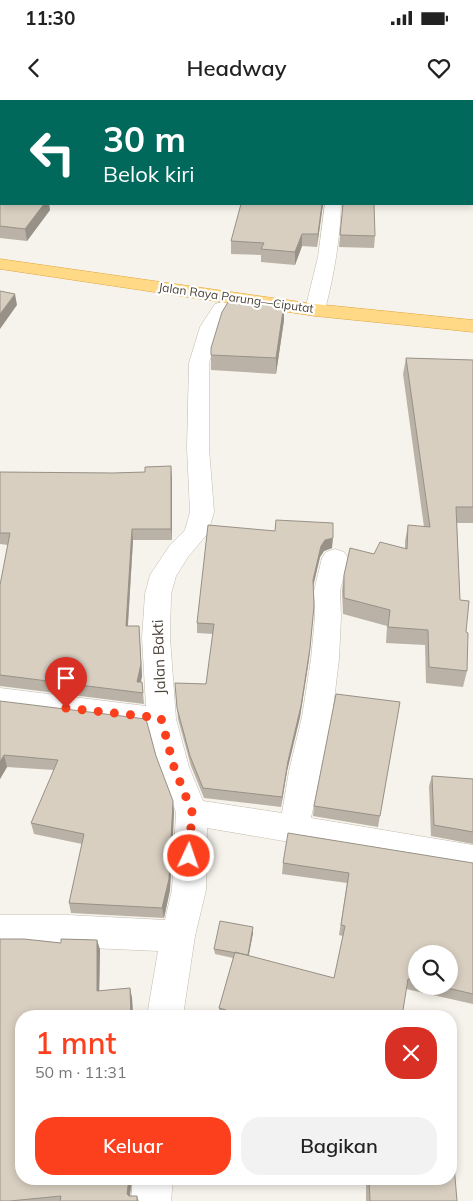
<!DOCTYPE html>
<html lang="id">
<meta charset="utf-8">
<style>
:root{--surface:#fff;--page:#f2f2f2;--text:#222;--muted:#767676;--accent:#fc3f1d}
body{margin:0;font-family:Mulish,sans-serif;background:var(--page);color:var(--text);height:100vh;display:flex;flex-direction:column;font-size:19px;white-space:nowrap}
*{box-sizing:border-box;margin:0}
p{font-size:16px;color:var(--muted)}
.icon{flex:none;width:28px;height:28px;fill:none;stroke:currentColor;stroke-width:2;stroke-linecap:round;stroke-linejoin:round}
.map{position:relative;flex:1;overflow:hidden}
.panel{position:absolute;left:15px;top:910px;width:442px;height:175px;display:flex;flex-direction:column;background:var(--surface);border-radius:20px;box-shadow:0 2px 8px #0003}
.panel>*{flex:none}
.hud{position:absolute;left:0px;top:0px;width:474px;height:105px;box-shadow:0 2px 8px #0003;background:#00695c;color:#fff;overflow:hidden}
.buttons{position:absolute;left:408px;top:845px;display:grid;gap:10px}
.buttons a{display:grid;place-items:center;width:50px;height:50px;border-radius:50%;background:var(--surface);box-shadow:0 2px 8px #0003;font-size:25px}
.pin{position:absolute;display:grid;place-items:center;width:42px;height:42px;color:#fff;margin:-51px -21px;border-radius:50% 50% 50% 0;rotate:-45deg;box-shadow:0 0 5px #0007}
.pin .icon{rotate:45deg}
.me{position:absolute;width:55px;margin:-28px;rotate:3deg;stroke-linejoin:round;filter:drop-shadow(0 0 4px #0008)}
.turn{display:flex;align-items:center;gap:18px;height:105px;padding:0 20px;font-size:22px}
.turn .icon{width:65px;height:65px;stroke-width:2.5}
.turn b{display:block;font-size:35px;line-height:42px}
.round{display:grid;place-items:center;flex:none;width:52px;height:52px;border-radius:20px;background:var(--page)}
.headline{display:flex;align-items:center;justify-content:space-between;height:85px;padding:0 20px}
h1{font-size:30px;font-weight:600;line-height:38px;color:var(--accent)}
.action{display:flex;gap:10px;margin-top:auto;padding:10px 20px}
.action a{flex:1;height:58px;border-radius:20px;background:var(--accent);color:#fff;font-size:20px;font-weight:600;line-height:58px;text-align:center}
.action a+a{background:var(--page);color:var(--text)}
.status{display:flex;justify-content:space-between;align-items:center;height:35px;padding:0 25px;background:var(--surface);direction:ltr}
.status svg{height:14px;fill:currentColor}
header{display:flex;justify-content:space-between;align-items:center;height:65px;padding:0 20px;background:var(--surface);font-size:22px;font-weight:600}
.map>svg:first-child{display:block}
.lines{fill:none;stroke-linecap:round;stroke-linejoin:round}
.minor-casing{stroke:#c2bbae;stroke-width:1}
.trunk-casing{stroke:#e0a43c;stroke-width:1}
.minor{fill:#fff;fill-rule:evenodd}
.trunk{fill:#ffd985;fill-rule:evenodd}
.wall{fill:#bab2a6;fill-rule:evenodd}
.shaded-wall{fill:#979187}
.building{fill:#d8cfc1;stroke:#979187}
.route{stroke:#fc3f1d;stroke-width:9;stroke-dasharray:0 16.2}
.labels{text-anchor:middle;stroke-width:4.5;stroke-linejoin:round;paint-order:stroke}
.far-street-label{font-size:12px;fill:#4b4439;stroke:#fff}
.street-label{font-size:15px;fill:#4b4439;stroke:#fff}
</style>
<div class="status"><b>11:30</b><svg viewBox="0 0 49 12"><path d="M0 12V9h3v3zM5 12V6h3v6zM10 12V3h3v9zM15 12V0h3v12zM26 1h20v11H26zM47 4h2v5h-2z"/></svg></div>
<header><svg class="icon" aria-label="back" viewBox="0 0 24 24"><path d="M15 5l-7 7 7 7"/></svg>Headway<svg class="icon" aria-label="heart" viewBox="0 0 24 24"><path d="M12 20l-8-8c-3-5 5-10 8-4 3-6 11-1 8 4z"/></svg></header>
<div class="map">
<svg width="473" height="1101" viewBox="0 0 473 1101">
<rect width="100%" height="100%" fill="#f6f3ec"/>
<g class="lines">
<defs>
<path id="minor" d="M325 104H341C340 140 334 175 325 210L322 214 315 216 308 214 305 210 318 157Z
M222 202 229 204 232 208 220 227 209 263V348L214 412 208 433 188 457 176 476 171 494 170 538 176 619 189 667 203 701 282 713 289 671 302 617 311 559 315 517 314 491 322 458 326 452 335 449 344 452 348 458 340 491 341 517 339 559 332 617 311 718 473 745V773L207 728 206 790 195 836 183 916H147L158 851 68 847H0V815H68L165 820 172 790 176 712 159 667 149 629 0 610V588L146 606 142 538 145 494 150 475 170 445 185 430 190 412 187 348 189 263 200 227 215 204Z
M133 1079H173L171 1101H131Z"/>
<path id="trunk" d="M0 159 315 204 473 220V232L315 216 0 169Z"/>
</defs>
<use href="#minor" class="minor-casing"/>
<use href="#trunk" class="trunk-casing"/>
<use href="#minor" class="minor"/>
<use href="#trunk" class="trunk"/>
</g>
<path class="wall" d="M0 0H368V1H1V104H49L50 110 27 141 0 138Z
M323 104 317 147 302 146 295 165 261 162V155L231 154V141Z
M343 104 375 136 374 148 339 147Z
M284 204V220L276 274 211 270V248Z
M406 258 473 260V423H457L460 500 466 532 467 571 463 587 426 583 425 545 386 543 387 526 343 514 342 491 344 475 374 454 405 449V441L408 425 424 427 403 274Z
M171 366 172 440H133L128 526H139L142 576 141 582H142L144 604 0 586V485L8 445 0 444V372L113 373 145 372Z
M208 425 332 448 324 451 320 457 313 486 309 559 300 617 287 671 281 707 204 698 191 666 178 619 175 583 206 584 213 534 197 533V523Z
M0 601 156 656 174 712 170 790 164 818 71 813 69 803 82 744 34 734 31 723 54 670 7 667 0 679Z
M400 602 378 727 313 716 314 706Z
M432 676 473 679V744L431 736 429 686Z
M283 763H473V904L406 889 402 916H219V908L233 858 215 854 214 849 253 827V833L248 856 334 878 343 836 339 835 347 783 282 774ZM416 854 449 886H416Z
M0 839H24L61 843V839L97 840 100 850 99 891 130 888 132 898 133 916H21V1079H132L130 1096H137L139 1101H0Z
M366 1079H451L457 1101H366Z"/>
<path class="shaded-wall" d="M44 104H49L50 110 27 141 25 129Z
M322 104H323L317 147 318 134Z
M302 134V146L295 165V152Z
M15 194 17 205 0 229V214Z
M284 204V220L276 274V258Z
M171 366 172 378V440L171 429Z
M132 429 133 440 127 537 126 526Z
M333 438 332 448 324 451 320 457 312 491 313 480 321 446 325 440Z
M314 506 309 559 300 617 287 671 281 707 282 697Z
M139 526 142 576 138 593 137 582Z
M4 655 7 667 0 679V662Z
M173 701 174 712 170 790 164 818 162 808Z
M253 827V833L248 860V855Z
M97 840 100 850 99 901 97 891Z
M130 888 132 898 133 916H131Z
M129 1079H132L129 1101 127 1094Z"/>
<path class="building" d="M0 0H276V1H1V104H44L25 129 0 126Z
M305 0H360V1H325Z
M401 0H456V1H409Z
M241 104H322L318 134H302L295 152 261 149 264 143 231 141Z
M343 104H374L375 136 340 135Z
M0 191 15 194 0 214Z
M230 199 284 204 276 258 211 255V248L222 212Z
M406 258 473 260V407H456L460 500 469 501 466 532 468 533 467 571 429 567 428 530 388 527 390 510 344 498V475L350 448 374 454 380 442 407 449 408 425 430 427Z
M171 366V429H132L126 526H139L141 564 137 582H142L143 593 0 575V485L10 433H0V372L113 373 145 372V367Z
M276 420 333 423V438L325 440 321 446 313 480 314 506 310 548 301 606 288 661 282 697 203 688 190 656 177 608 175 583 206 584 214 524 197 523 208 425 275 431Z
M336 594 400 602 380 716 314 706Z
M0 601 146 619 156 656 173 701 169 779 162 808 69 803 84 734 31 723 58 660 4 655 0 662Z
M432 676 473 679V732L434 725Z
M288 733 473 763V894L439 886H449V854H416V881L408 879 402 916H224L226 910 219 908 235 852 334 878 345 826 341 825 349 773 283 763Z
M220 821 253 827 248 855 214 849Z
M0 839H24L61 843V839L97 840V891L130 888 131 916H21V1079H129L127 1094 129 1096H137V1101H60L61 1096 10 1101H0Z
M451 1064 454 1065 457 1101H370L369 1079H451Z"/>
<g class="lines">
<path class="route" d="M66 608 161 618 174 667 192 712 189 756"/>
</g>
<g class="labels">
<g class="far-street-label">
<text transform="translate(236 198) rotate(8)" y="4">Jalan Raya Parung—Ciputat</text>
</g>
<g class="street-label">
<text transform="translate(159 557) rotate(-92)" y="5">Jalan Bakti</text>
</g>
</g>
</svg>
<div class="buttons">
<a><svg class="icon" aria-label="search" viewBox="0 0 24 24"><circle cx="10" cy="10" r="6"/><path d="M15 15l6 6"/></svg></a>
</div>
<div class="pin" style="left:66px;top:608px;background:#d93025"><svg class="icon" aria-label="arrive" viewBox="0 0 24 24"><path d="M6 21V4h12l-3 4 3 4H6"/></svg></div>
<svg class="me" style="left:189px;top:756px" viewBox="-20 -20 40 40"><circle r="17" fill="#fc3f1d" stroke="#fff" stroke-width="3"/><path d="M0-11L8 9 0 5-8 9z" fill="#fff"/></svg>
<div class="hud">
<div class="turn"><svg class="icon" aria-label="left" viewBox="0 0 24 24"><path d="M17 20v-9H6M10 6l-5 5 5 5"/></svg><div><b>30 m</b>Belok kiri</div></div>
</div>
<section class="panel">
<div class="headline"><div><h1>1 mnt</h1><p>50 m · 11:31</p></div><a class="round" style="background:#d93025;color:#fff"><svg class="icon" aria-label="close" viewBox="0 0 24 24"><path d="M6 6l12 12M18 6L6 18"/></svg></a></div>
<div class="action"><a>Keluar</a><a>Bagikan</a></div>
</section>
</div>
